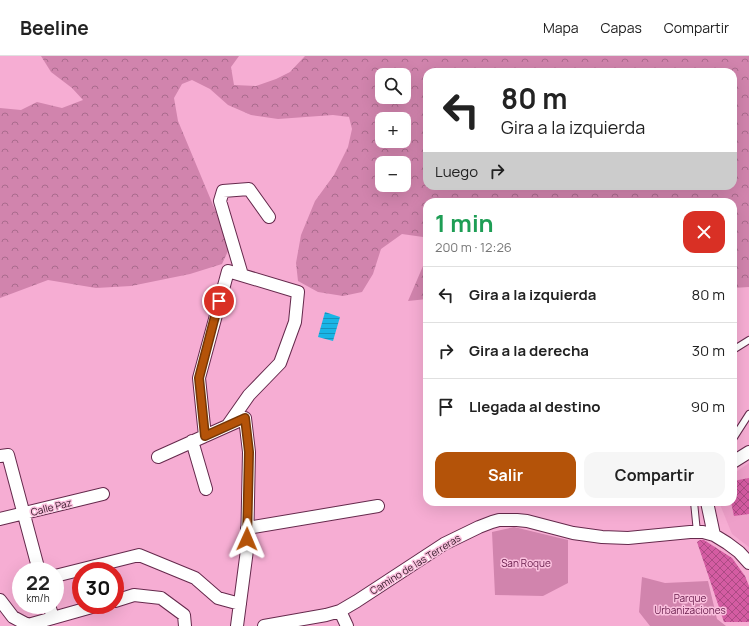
<!DOCTYPE html>
<html lang="es">
<meta charset="utf-8">
<style>
:root{--surface:#fff;--page:#f6f6f6;--text:#222;--muted:#767676;--line:#e0e0e0;--accent:#b45309}
body{margin:0;font-family:Manrope,sans-serif;background:var(--page);color:var(--text);height:100vh;display:flex;flex-direction:column;font-size:15px;white-space:nowrap}
*{box-sizing:border-box;margin:0}
p{font-size:13px;color:var(--muted)}
.icon{flex:none;width:22px;height:22px;fill:none;stroke:currentColor;stroke-width:2;stroke-linecap:round;stroke-linejoin:round}
.map{position:relative;flex:1;overflow:hidden}
.sheet{position:absolute;left:423px;top:142px;width:314px;height:308px;display:flex;flex-direction:column;background:var(--surface);border-radius:12px;box-shadow:0 4px 16px #0002}
.sheet>*{flex:none}
.guide{position:absolute;left:423px;top:12px;width:314px;height:122px;border-radius:12px;box-shadow:0 4px 16px #0002;background:#fff;color:var(--text);overflow:hidden}
.tools{position:absolute;left:375px;top:12px;display:grid;gap:8px}
.tools a{display:grid;place-items:center;width:36px;height:36px;border-radius:8px;background:var(--surface);box-shadow:0 4px 16px #0002;font-size:20px}
.speed{position:absolute;left:12px;top:506px;display:flex;gap:8px;font-size:20px;font-weight:700;text-align:center}
.speed>*{display:grid;place-content:center;width:52px;height:52px;border-radius:50%;background:var(--surface);box-shadow:0 4px 16px #0002;line-height:1}
.speed small{font-size:10px;font-weight:400}
.speed .limit{border:6px solid #d22;background:#fff;color:#111}
.pin{position:absolute;display:grid;place-items:center;width:34px;height:34px;color:#fff;margin:-17px;border:2px solid #fff;border-radius:50%;box-shadow:0 1px 4px #0007}
.me{position:absolute;width:44px;margin:-22px;rotate:1deg;stroke-linejoin:round;filter:drop-shadow(0 0 3px #0008)}
.turn{display:flex;align-items:center;gap:14px;height:84px;padding:0 12px;font-size:18px}
.turn .icon{width:52px;height:52px;stroke-width:2.5}
.turn b{display:block;font-size:28px;line-height:34px}
.then{display:flex;align-items:center;height:38px;padding:0 12px;background:#0003;gap:8px;font-size:15px}
.round{display:grid;place-items:center;flex:none;width:42px;height:42px;border-radius:12px;background:var(--page)}
.overview{display:flex;align-items:center;justify-content:space-between;height:68px;padding:0 12px}
h1{font-size:24px;font-weight:700;line-height:30px;color:#1e9e55}
.cta{display:flex;gap:8px;margin-top:auto;padding:8px 12px}
.cta a{flex:1;height:46px;border-radius:12px;background:var(--accent);color:#fff;font-size:16px;font-weight:700;line-height:46px;text-align:center}
.cta a+a{background:var(--page);color:var(--text)}
ul{padding:0;list-style:none}
li{display:flex;align-items:center;gap:12px;height:56px;padding:0 12px;border-top:1px solid var(--line)}
li div{flex:1}
li b{display:block;font-size:15px}
li em{font-style:normal}
header{display:flex;align-items:center;gap:24px;box-sizing:border-box;height:56px;padding:0 20px;background:var(--surface);border-bottom:1px solid var(--line)}
header strong{font-size:19px}
nav{display:flex;gap:22px;margin-inline-start:auto;font-size:14px}
.map>svg:first-child{display:block}
.built{fill:#ee9fc9}
.forest{fill:url(#forest-crowns);fill-rule:evenodd}
.park{fill:#d184ad}
.water{fill:url(#water-rules)}
.building{fill:url(#building-cross-hatch)}
.lines{fill:none;stroke-linecap:round;stroke-linejoin:round}
.lane-casing{stroke:#65294c;stroke-width:8}
.street-casing{stroke:#65294c;stroke-width:14}
.lane{stroke:#fff;stroke-width:6}
.street{stroke:#fff;stroke-width:12}
.route-casing{stroke:#753606;stroke-width:10}
.route{stroke:#b45309;stroke-width:7}
.labels{text-anchor:middle;stroke-width:3;stroke-linejoin:round;paint-order:stroke}
.street-label{font-size:10px;fill:#301624;stroke:#fbc0de}
.park-label{font-size:10px;fill:#651a49;stroke:#fbc0de}
</style>
<header>
<strong>Beeline</strong>
<nav><a>Mapa</a><a>Capas</a><a>Compartir</a></nav>
</header>
<div class="map">
<svg width="749" height="570" viewBox="0 0 749 570">
<defs>
<pattern id="forest-crowns" width="20" height="18" patternUnits="userSpaceOnUse"><rect width="20" height="18" fill="#d184ad"/><path d="M2 6a3 3 0 1 1 6 0M12 15a3 3 0 1 1 6 0" fill="none" stroke="#aa6b8d"/></pattern>
<pattern id="water-rules" width="6" height="5" patternUnits="userSpaceOnUse"><rect width="6" height="5" fill="#19b5e6"/><path d="M0 2.5h6" fill="none" stroke="#1792ba"/></pattern>
<pattern id="building-cross-hatch" width="8" height="8" patternUnits="userSpaceOnUse"><rect width="8" height="8" fill="#d45ca2"/><path d="M0 0l8 8M0 8l8-8" fill="none" stroke="#ac4b84"/></pattern>
</defs>
<rect width="100%" height="100%" fill="#f6add3"/>
<path class="built" d="M749 407V491L732 478 719 446H733V418Z"/>
<path class="forest" d="M41 0H239L231 11 234 29 256 30 276 23 290 16 305 0H749V231L733 232V146H427V243L408 245 423 210V181L402 178 381 193 373 218 362 236 343 240 318 236 298 225 296 207 301 179 315 145 334 119 348 91 352 73 349 61 333 59 278 63 251 59 228 49 210 33 192 24 182 28 174 42 178 65 223 173 229 193 222 208 190 218 131 230 96 232 48 224 0 242V52L21 54 37 46 62 52 83 44 72 32 51 16ZM427 16H733V130H427ZM382 19H404V41H382ZM382 63H404V85H382ZM382 107H404V129H382Z"/>
<path class="park" d="M514 471 568 484V527L543 540 495 539 492 476Z
M642 521 665 527 708 525 717 563 726 570H650L639 556Z"/>
<path class="water" d="M325 256 340 261 333 285 318 281Z"/>
<path class="building" d="M749 422V458L734 460 731 446H733V425Z
M700 484H704L732 502 745 520 749 530V566H724L697 486Z"/>
<g class="lines">
<defs>
<path id="lane" d="M733 294 749 284
M733 383 749 358
M694 446 697 476"/>
<path id="street" d="M242 219 220 145 223 135 249 133 269 161
M205 380 199 322 228 215 298 236 295 266 280 307 249 339 228 369
M192 385 206 433
M0 400 8 399 39 515
M158 401 245 362 249 396 247 494 237 570
M733 406 749 396
M707 446 714 479
M0 463 103 438
M247 472 378 450
M55 520 139 499 195 522 218 542 240 548
M0 544 13 561 28 569 99 549
M115 545 134 539 161 542 184 559 185 570
M49 549 53 562
M340 555 347 570
M264 570 326 559 340 555 357 545 444 488 479 471 492 466 499 464H517L527 465 573 477 602 481 628 482 690 476H703L714 479 727 487 739 496 749 507"/>
</defs>
<use href="#lane" class="lane-casing"/>
<use href="#street" class="street-casing"/>
<use href="#lane" class="lane"/>
<use href="#street" class="street"/>
</g>
<g class="lines">
<defs>
<path id="route" d="M219 245 199 322 205 380 245 362 249 396 247 483"/>
</defs>
<use href="#route" class="route-casing"/>
<use href="#route" class="route"/>
</g>
<g class="labels">
<g class="street-label">
<text transform="translate(51 451) rotate(-14)" y="4">Calle Paz</text>
<text transform="translate(415 508) rotate(-32)" y="4">Camino de las Terreras</text>
</g>
<g class="park-label">
<text x="526" y="511">San Roque</text>
<text x="690" y="546">Parque<tspan x="690" dy="12">Urbanizaciones</tspan></text>
</g>
</g>
</svg>
<div class="tools">
<a><svg class="icon" aria-label="search" viewBox="0 0 24 24"><circle cx="10" cy="10" r="6"/><path d="M15 15l6 6"/></svg></a>
<a>+</a>
<a>−</a>
</div>
<div class="speed"><div>22<small>km/h</small></div><div class="limit">30</div></div>
<div class="pin" style="left:219px;top:245px;background:#d93025"><svg class="icon" aria-label="arrive" viewBox="0 0 24 24"><path d="M6 21V4h12l-3 4 3 4H6"/></svg></div>
<svg class="me" style="left:247px;top:483px" viewBox="-20 -20 40 40"><path d="M0-17L14 15 0 8-14 15z" fill="#b45309" stroke="#fff" stroke-width="4"/></svg>
<div class="guide">
<div class="turn"><svg class="icon" aria-label="left" viewBox="0 0 24 24"><path d="M17 20v-9H6M10 6l-5 5 5 5"/></svg><div><b>80 m</b>Gira a la izquierda</div></div>
<div class="then">Luego<svg class="icon" aria-label="right" viewBox="0 0 24 24"><path d="M7 20v-9h11M14 6l5 5-5 5"/></svg></div>
</div>
<section class="sheet">
<div class="overview"><div><h1>1 min</h1><p>200 m · 12:26</p></div><a class="round" style="background:#d93025;color:#fff"><svg class="icon" aria-label="close" viewBox="0 0 24 24"><path d="M6 6l12 12M18 6L6 18"/></svg></a></div>
<ul>
<li><svg class="icon" aria-label="left" viewBox="0 0 24 24"><path d="M17 20v-9H6M10 6l-5 5 5 5"/></svg><div><b>Gira a la izquierda</b></div><em>80 m</em></li>
<li><svg class="icon" aria-label="right" viewBox="0 0 24 24"><path d="M7 20v-9h11M14 6l5 5-5 5"/></svg><div><b>Gira a la derecha</b></div><em>30 m</em></li>
<li><svg class="icon" aria-label="arrive" viewBox="0 0 24 24"><path d="M6 21V4h12l-3 4 3 4H6"/></svg><div><b>Llegada al destino</b></div><em>90 m</em></li>
</ul>
<div class="cta"><a>Salir</a><a>Compartir</a></div>
</section>
</div>
